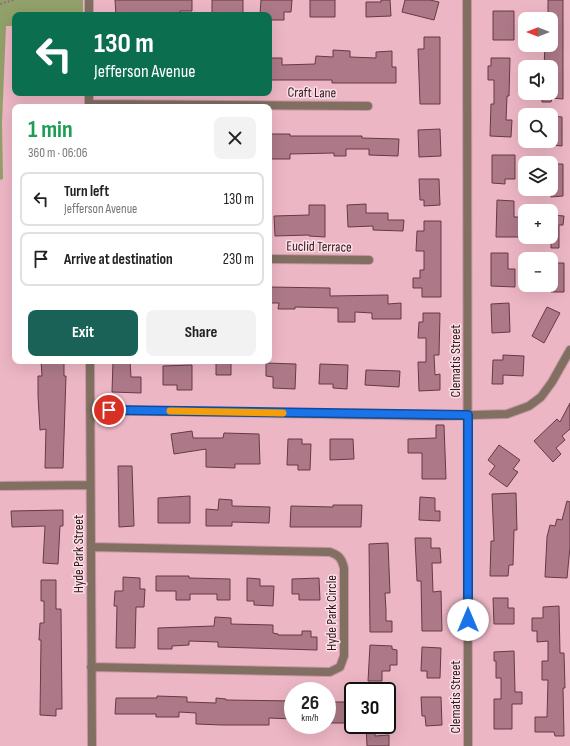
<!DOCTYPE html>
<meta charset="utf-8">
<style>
:root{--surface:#fff;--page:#f2f2f2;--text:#222;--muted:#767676;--line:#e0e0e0;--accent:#1a6257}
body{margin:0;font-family:"Sofia Sans Condensed",sans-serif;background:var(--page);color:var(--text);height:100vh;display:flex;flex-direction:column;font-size:15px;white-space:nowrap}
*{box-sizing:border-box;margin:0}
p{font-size:13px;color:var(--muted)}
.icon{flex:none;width:22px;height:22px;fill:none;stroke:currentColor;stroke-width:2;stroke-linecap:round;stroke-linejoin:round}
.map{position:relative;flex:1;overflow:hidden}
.details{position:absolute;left:12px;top:104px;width:260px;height:260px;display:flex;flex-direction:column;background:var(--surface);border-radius:8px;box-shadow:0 4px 16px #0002}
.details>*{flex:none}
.guide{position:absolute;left:12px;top:12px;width:260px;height:84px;border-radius:8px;box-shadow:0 4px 16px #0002;background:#0b6e4f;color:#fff;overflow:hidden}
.needle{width:26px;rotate:270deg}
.tools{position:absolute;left:518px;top:12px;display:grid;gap:8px}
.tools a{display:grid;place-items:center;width:40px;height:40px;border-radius:8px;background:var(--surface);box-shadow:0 4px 16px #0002;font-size:20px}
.speed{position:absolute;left:284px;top:682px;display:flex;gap:8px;font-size:20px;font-weight:700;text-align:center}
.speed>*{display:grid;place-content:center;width:52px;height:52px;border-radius:50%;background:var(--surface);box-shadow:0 4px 16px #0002;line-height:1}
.speed small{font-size:10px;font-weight:400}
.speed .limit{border:2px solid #111;border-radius:6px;background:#fff;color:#111}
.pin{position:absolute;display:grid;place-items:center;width:34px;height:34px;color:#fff;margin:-17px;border:2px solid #fff;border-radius:50%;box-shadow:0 1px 4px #0007}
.me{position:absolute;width:44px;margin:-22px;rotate:0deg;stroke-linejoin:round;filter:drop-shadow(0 0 3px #0008)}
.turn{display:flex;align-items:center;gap:14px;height:84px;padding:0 16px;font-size:18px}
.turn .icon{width:52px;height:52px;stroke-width:2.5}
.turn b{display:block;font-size:28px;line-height:34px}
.round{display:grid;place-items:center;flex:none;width:42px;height:42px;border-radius:8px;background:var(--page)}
.head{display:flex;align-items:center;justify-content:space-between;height:68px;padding:0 16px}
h1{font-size:24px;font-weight:700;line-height:30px;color:#1e9e55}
.cta{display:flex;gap:8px;margin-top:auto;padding:8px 16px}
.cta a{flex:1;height:46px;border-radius:8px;background:var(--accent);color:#fff;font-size:16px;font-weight:700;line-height:46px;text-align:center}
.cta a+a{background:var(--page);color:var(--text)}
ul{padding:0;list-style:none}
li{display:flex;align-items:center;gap:12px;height:54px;margin:0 8px 6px;padding:0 8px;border:2px solid var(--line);border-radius:8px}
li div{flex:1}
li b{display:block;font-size:15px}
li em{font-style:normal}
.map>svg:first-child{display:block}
.green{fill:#92a06a}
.building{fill:#ad7988;stroke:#663947}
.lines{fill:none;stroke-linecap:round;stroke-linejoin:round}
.street-casing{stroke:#c797a4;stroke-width:10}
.path{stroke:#956e79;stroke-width:2;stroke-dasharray:2 2;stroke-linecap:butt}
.street{stroke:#816f62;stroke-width:8}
.route-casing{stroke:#114b97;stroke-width:10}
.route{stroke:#1a73e8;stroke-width:7}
.slow{stroke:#f59e0b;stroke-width:7}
.labels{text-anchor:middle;stroke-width:3;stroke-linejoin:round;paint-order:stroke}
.street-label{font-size:14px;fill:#2d191f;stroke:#fcdfe7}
</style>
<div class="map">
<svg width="570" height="746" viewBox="0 0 570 746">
<rect width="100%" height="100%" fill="#edb6c5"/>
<path class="green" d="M0 0H83V15H15V26H6L2 123 3 179 0 180Z"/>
<path class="building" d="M115 0H192V11H180V15H116Z
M212 0H243V15H212Z
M261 0H292L291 12H284V20H269V15H260Z
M310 0H335V17H310Z
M381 0H390L391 16 366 17V2H381Z
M405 0H430L439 2 434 20 402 12Z
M548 0H563V99L552 98 551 102H542V93H551V67H544L545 45H551V19H548Z
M493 11H514V40H493Z
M424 37H440V104H420L418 49H424Z
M333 50 350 51V57L376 58V52L392 51V67H396V83H332V80H269V58H282V65L315 64 316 56 333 57Z
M491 58H510L509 96H507L506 120H512L511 137 490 136 491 104H494V80H488V66H491Z
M551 116 562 117V146L551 145Z
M440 129 441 156 419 157 418 130Z
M269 134H290V136H362V138L399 139 398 156 369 155V149H346V156H334V153L290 154V159H269Z
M492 155H515V179H505V184L492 183Z
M551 164H563V196L551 197Z
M419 179H439L440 205 424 206V200H420Z
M497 200 514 201V217H519V237H496Z
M366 204V213H388V220H404L403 231 373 230V226L348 227 347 205Z
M309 205H325V237L309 236V235L275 236 274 216 309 215Z
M551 215 564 216 563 225H559V248H551Z
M424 221H441V297H422V288H413V278H420V270H424V251H416L417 231H424Z
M491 253H508V269H515V287L491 286Z
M551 263H564V292H551Z
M269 287 330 288V296L388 295V304L401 303V319H372V313L355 312V322H338V308L295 307V309H278L279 303H269Z
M509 303 510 332 492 333 491 304Z
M547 307 560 313 544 343 532 336Z
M423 313H440L439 355H434L435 375 440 374V390L419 391 418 362H426V338H418L419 322H423Z
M503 355 524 356 523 376 503 375V384H492L493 360H503Z
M41 361H64V376H66L63 468H45L46 429 40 430 38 396V376H42Z
M113 361H130L131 377H141V393L112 392Z
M216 361H231V375H216Z
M266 363 296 364 295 389 273 388V377L266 376Z
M320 364 348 365 347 389 333 388V384H319Z
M192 365V390H177V385H163V366Z
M366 370 400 371 399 387 365 385Z
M570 403V429L562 436 565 440 556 448 561 454 553 462 534 441 557 419 560 422Z
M436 425H444L446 479H422V453H408V439L436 438Z
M192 431 193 438H223L224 433 259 434 260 464H235V468L206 467V449L174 454 171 434Z
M288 439H302V444H311L310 470H298V465H287Z
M330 439H353L354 459 330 460Z
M499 445 520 460 513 469 518 472 507 487 489 474 495 466 488 460Z
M118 466H132L134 526 119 527Z
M516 493 517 530H514L513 565H509L508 576H490L491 541H494L492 494Z
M190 496V523H158V498Z
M420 497 435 498V511H440V521L419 520Z
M219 499 232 500V506L270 507 269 523 232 522V526H206V509L218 510Z
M567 501 570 502V547L567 578 545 577 547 537 550 525 555 526 557 519 562 520Z
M333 505H362L361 527H290L291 506 333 507Z
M63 510V526H60L58 564 43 563 45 526 12 527 11 511Z
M415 538H431V548H440L441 563H432L433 592 441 591 442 631H422L421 581H417Z
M388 543 390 593H385L386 610V621H392V632H370L369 544Z
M156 576H189V578L230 579V600H217V594H190V600H176V591H156Z
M123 577 140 578V589H145L144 607H136L135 648H116L117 606H114L115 591H123Z
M247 578 260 579V586H274L273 606 254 605V601H247Z
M319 578 320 600H299V594H292V579Z
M41 580H56V609H61L62 709H56V716L40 715 41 640H39L40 623H44V601H41Z
M493 598H508V608H514V624H494Z
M559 606 560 653H564L565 688H563L564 736H555L554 732H535V717H547L548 680H542V661H548V641L537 642V631H532V618H543V607Z
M215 617 231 618V624L273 625V633L278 634V635H302V631H311V637H317V650L218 647V642L189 641V645L172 646V649H158V628L214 626Z
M370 645 392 646V649L397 650V665H390V671H382V681H368Z
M422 647 441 648 440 678H427V671H421Z
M514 651 515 692H522V704H512V729H494V699H501V678H496V661H494V652Z
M157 696 187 697V702L216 703V698L226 699V700L293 701V719L269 718V725H222L196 724V713L179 712V717H156V714H115L116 698H157Z
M421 697H441L442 725 426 726 425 716H422Z
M327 702H351V723H327Z
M366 725H375V736L389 735V746H367Z"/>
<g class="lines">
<defs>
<path id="street" d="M89 0V15
M467 0 468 746
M89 93V107
M89 104 368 106
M269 259 369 260
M90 361 92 746
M90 410 439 416 507 414 529 406 541 397 552 382 570 350
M0 486 90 485
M91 547 330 552C339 555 342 559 344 568V656L340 667 330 672 91 667"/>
</defs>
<use href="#street" class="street-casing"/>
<path class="path" d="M0 4 14 0"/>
<use href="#street" class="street"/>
</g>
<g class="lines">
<defs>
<path id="route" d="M109 410 468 415V620"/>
</defs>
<use href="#route" class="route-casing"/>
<use href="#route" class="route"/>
<path class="slow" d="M170 411 283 413"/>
</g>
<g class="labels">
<g class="street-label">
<text transform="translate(312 92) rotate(1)" y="5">Craft Lane</text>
<text transform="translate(319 246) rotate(1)" y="5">Euclid Terrace</text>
<text transform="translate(455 361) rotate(-90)" y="5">Clematis Street</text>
<text transform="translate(78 554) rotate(-90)" y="5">Hyde Park Street</text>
<text transform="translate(331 613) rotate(-90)" y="5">Hyde Park Circle</text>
<text transform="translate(455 697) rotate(-90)" y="5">Clematis Street</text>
</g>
</g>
</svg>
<div class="tools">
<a><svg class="needle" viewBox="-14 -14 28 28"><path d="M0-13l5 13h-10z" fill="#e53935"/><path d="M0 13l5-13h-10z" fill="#767676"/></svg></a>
<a><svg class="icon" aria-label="sound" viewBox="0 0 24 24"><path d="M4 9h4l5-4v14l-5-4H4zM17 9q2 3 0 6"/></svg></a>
<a><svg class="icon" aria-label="search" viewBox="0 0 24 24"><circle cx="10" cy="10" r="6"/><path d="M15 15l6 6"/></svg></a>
<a><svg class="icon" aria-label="layers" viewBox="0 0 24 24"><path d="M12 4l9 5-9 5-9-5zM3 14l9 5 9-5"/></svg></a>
<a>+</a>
<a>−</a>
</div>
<div class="speed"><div>26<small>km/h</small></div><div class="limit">30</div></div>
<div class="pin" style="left:109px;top:410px;background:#d93025"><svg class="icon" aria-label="arrive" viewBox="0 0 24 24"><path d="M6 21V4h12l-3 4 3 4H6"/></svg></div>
<svg class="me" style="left:468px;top:620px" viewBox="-20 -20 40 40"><circle r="19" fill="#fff"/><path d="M0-13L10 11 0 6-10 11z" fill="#1a73e8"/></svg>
<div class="guide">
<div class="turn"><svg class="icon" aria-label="left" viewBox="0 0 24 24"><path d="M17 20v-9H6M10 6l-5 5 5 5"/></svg><div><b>130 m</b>Jefferson Avenue</div></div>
</div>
<section class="details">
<div class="head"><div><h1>1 min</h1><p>360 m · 06:06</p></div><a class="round"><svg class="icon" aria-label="close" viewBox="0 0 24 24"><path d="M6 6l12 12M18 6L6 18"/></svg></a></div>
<ul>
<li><svg class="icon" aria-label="left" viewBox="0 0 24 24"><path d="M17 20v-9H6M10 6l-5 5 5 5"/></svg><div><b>Turn left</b><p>Jefferson Avenue</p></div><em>130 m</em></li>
<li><svg class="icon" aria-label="arrive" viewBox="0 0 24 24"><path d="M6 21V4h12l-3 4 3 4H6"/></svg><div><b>Arrive at destination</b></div><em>230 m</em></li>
</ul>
<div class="cta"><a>Exit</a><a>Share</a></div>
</section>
</div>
